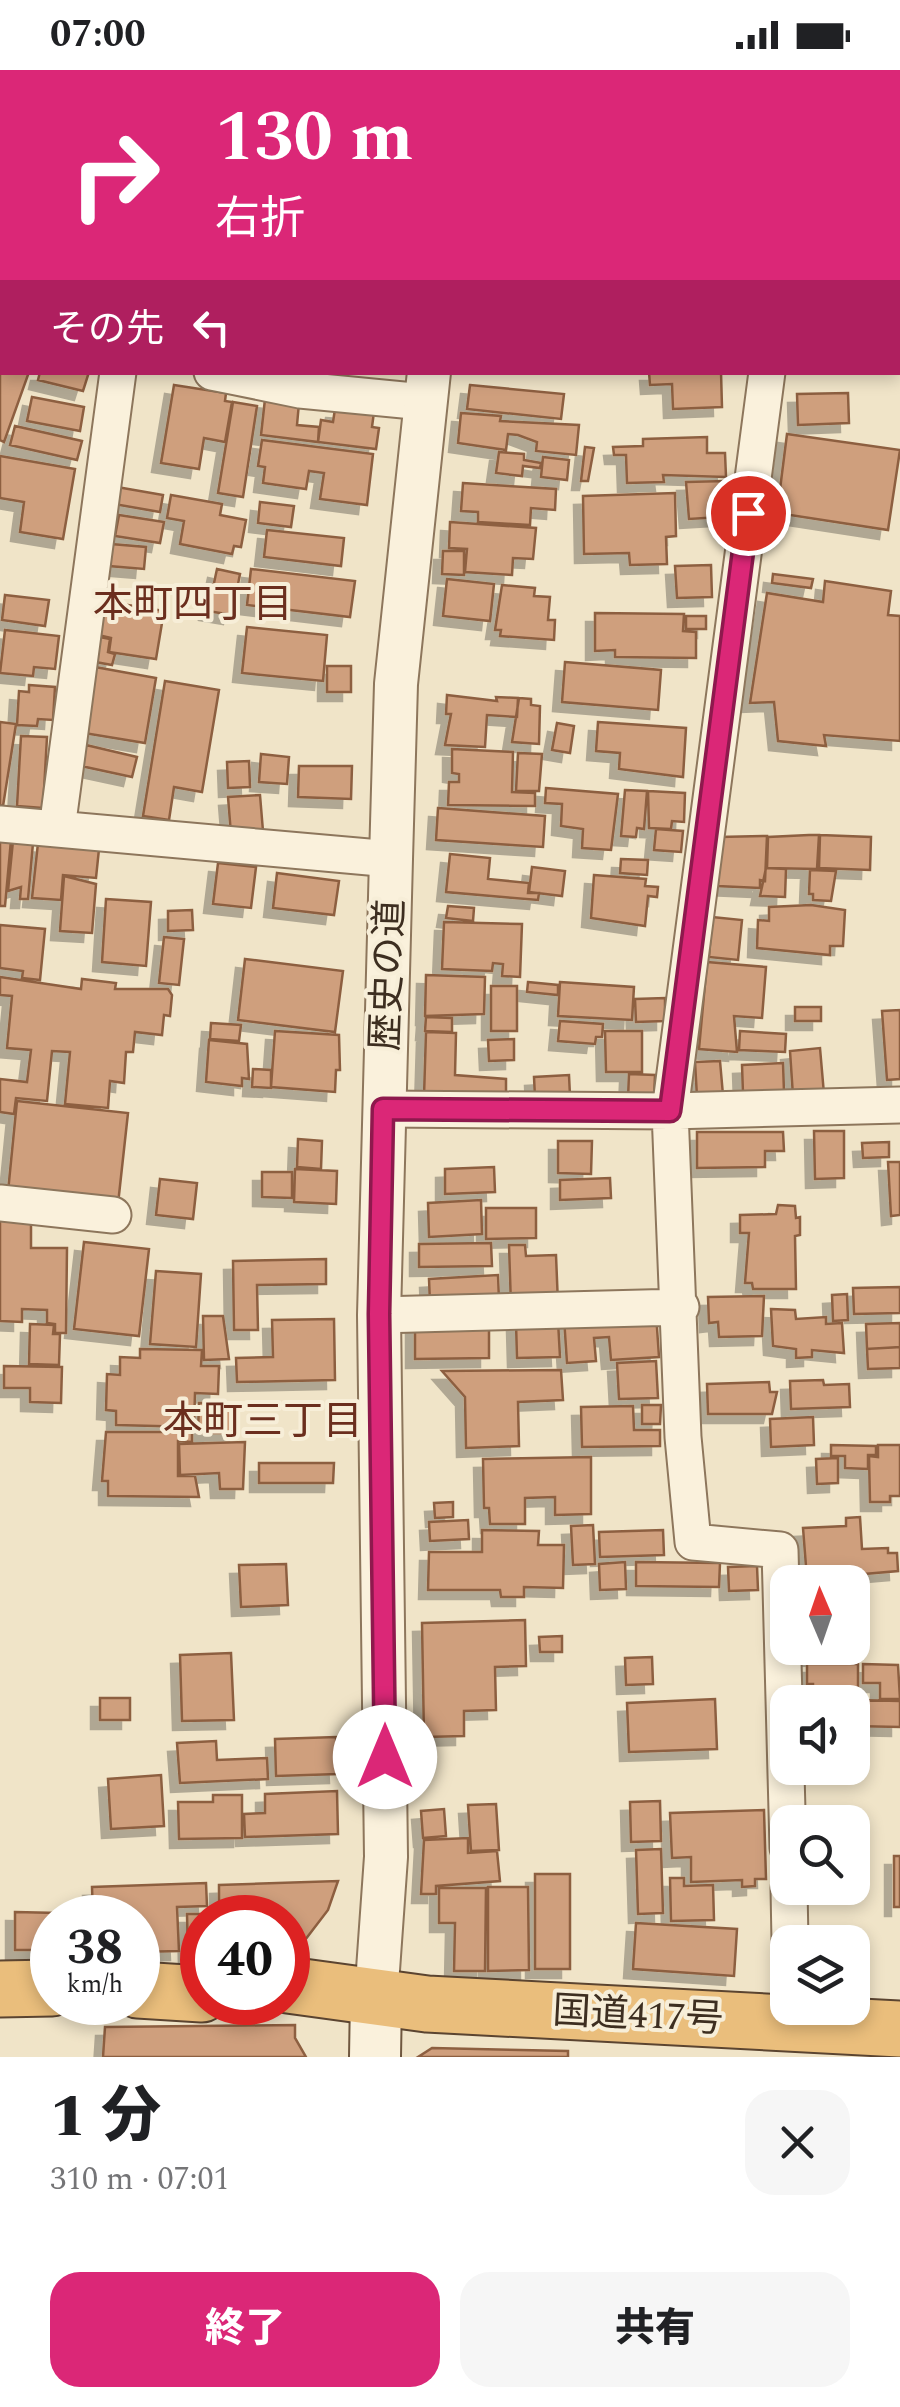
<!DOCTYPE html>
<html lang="ja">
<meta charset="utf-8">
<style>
:root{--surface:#fff;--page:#f6f6f6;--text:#202124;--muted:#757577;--accent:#db2777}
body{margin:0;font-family:Spectral,"Noto Sans JP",serif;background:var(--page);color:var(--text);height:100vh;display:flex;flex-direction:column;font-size:38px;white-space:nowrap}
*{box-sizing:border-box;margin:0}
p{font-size:32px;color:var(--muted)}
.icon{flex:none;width:55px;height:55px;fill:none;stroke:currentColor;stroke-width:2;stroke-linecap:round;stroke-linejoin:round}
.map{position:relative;height:1987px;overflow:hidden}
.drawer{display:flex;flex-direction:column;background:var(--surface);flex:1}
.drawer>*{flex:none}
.guide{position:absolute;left:0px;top:0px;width:900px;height:305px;box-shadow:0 5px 15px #0003;background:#db2777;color:#fff;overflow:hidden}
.needle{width:65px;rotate:358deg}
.buttons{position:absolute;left:770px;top:1495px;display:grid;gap:20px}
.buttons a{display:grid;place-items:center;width:100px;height:100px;border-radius:20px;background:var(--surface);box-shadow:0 5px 15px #0003;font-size:50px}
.speed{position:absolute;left:30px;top:1825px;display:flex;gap:20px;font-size:50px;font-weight:700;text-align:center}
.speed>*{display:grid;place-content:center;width:130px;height:130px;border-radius:50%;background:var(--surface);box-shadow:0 5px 15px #0003;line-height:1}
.speed small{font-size:25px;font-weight:400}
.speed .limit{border:15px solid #d22;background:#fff;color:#111}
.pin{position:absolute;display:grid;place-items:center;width:85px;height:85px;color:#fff;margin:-42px;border:5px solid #fff;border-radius:50%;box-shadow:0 2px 10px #0007}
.me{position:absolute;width:110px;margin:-55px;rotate:0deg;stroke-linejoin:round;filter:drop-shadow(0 0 8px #0008)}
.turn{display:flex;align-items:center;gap:35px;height:210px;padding:0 50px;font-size:45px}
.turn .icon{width:130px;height:130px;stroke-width:2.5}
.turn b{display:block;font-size:70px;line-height:85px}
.then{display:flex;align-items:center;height:95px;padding:0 50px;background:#0003;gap:20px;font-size:38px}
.round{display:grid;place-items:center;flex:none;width:105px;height:105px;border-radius:30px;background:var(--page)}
.summary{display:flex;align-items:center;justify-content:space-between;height:170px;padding:0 50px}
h1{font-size:60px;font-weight:800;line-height:75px}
.cta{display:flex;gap:20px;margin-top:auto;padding:20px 50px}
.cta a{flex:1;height:115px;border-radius:30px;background:var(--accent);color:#fff;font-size:40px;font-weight:800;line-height:115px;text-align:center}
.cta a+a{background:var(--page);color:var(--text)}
.status{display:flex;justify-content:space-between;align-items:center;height:70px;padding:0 50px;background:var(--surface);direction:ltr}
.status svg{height:28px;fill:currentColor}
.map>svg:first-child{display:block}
.building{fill:#cf9f7d;stroke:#8d5f41;stroke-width:2.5;filter:url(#shadow)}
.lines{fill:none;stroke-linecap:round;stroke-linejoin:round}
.minor-casing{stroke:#8d765c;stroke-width:39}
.tertiary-casing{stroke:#8d765c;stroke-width:46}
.secondary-casing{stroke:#6f573f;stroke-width:54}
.trunk-casing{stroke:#5b4430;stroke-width:59}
.minor{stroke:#faf1dc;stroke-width:35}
.tertiary{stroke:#faf1dc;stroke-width:42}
.secondary{stroke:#faf1dc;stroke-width:50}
.trunk{stroke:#eabe7c;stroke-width:55}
.route-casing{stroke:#8e194d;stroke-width:25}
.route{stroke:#db2777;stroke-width:18}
.labels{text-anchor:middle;stroke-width:8;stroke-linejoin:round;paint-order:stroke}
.street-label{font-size:38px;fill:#3d2e20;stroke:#f7eed8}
.neighbourhood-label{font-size:40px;fill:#6b2e1e;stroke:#f7eed8}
</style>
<div class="status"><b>07:00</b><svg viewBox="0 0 49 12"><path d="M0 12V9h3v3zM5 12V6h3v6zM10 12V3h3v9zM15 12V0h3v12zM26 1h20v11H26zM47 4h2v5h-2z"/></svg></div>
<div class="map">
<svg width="900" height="1987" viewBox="0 0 900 1987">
<defs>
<filter id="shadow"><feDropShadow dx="-9" dy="9" stdDeviation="0" flood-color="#0004"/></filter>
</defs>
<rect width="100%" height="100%" fill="#f0e4c8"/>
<path class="building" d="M0 287 2 302H29L4 372 0 370Z
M40 302H89L83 321 38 310Z
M649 302H721L722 337 673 339 672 314 650 315Z
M174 315 226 323 225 331 232 332 225 372 204 368 199 399 161 393Z
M470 315 564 324 561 349 467 339Z
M848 323 849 353 798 355 797 324Z
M32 327 84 337 80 361 27 351Z
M265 329 299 333 297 355 319 357 318 372 261 365Z
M233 332 257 336 243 427 218 423Z
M335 339 374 342 372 357 379 358 376 379 318 372 321 350 333 352Z
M461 343 501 346 500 351 579 355 576 385 536 381 537 372 518 365 508 364 506 380 458 373Z
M15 356 82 371 77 390 10 375Z
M787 364 900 380 888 460 777 443Z
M707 367V383H725L726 407 663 405 664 412 627 413 626 385H614L613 377 643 376V369Z
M262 370 373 384 367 435 320 429 324 403 309 401 306 419 263 413 265 397 258 396Z
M585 377 594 378 588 411H581Z
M499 382 524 384V390L541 393 540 398 523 396 522 406 496 403Z
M0 386 75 399 63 469 20 462 24 432 0 428Z
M543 387 569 390 567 410 541 407Z
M726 411 721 447 689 449 686 412Z
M463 413 556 419 555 440 531 438 530 455 478 452V442L461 441Z
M117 417 163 425 160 442 114 434Z
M675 423 676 466 666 467 667 494 630 495 629 483 584 484 583 426Z
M171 425 222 434 220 445 246 450 241 477 234 476 232 484 180 474 184 451 167 448Z
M260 432 294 436 291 457 258 453Z
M119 445 164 452 160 473 115 466Z
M450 452 536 458 533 489 513 488 512 505 465 502 467 479 449 478Z
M267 460 344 468 341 496 264 487Z
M111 474 146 477 144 499 109 496Z
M443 481H464V505L442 504Z
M711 495 712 527 677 528 675 496Z
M217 499 240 504 232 545 208 541Z
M251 499 355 511 350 547 247 535Z
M773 504 813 509 811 518 772 513Z
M447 509 494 514 490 551 443 546Z
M825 511 891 521 888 545 900 546V671L824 665 826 676 778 671 774 632 750 633 767 523 823 532Z
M502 515 535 518 534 526 550 527 548 550H555L554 570 500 566 501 560H495Z
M5 525 49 530 45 556 2 550Z
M104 531 164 541 156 589 109 582 111 568 98 565Z
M595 543 684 544 683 561 696 562V588L615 587V580L595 581Z
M686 546H706V559H686Z
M247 557 327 565 323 611 242 603Z
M5 560 59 566 55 599 34 597 33 606 0 603Z
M95 566 110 569 108 582 115 584 112 595 90 591Z
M565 592 661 600 658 640 562 632Z
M327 596H351V622H327Z
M95 597 156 608 145 673 84 663Z
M165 611 219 620 202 722 174 717 169 750 143 746Z
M29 615 55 617 53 650 38 649 37 656 17 655 19 621 29 622Z
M447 625 497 631 496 627 518 628 517 647 487 645 485 677 445 675 451 644H446Z
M519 628 531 629V635L540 636 539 674 512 672Z
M0 652 16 654 3 736 0 735Z
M598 652 686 658 683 707 619 699 620 683 596 681Z
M557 653 574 656 570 683 552 680Z
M21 666 47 667 43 738 17 736Z
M86 675 137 687 132 707 81 696Z
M452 679 513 682 512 722 535 723V736L448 735 449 712H459V704L452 703Z
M518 683 542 684 539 721H516Z
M261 684 289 687 287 714 259 712Z
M249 691 250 717 228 718 227 692Z
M299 696H352L351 729 298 727Z
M546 718 618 724 611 780 582 778 583 759 561 756 562 734 545 733Z
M625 720 647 721 644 759 637 758 636 767 621 766Z
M648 721 685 723 684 752 672 751 671 759 649 758Z
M260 725 263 761 231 764 228 727Z
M438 738 545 746 543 777 436 770Z
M656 759 683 761 681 782 654 780Z
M809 765H819L817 799 767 798 768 767Z
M820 765 871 767 870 800 819 798Z
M763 766H767L765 811 760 810V818L717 816 719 767Z
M0 769 11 770 5 836H0Z
M13 771 33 773 28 829H20L21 817 8 821Z
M38 773 99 779 96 808 63 805 61 830 32 828Z
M450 784 490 788 488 809 529 813 528 823H539L538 830 446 822Z
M621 789 648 790 647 805 620 803Z
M218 793 256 797 251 838 213 834Z
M532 797 565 801 562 826 529 822Z
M766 798 786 799 785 827 760 826Z
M810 800 836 801 831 831 813 830V824H809Z
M277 803 339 811 334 845 273 838Z
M594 805 646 809 645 816 658 817 657 827 648 826 645 856 591 848Z
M64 806 96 814 92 863 60 861Z
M106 829 151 832 146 896 102 892Z
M811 835 845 840 843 876H830V885L757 878 758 850 769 851V837Z
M448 836 474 838 473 851 446 848Z
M192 840 193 860 168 861V841Z
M712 847 742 850 738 890 709 887Z
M444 852 522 854 520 907 502 906 503 894 493 893 492 901 442 899Z
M0 855 45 859 40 910 22 908 23 901 0 898Z
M164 867 184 869 179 915 159 913Z
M245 889 343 901 335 962 238 950Z
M707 892 766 897 762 948 734 946 737 982 699 979Z
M426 905 485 907 484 944 425 946Z
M0 907 81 919 82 909 116 913 115 919H168L172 925 170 946 164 945 162 965 135 962 133 982H126L124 1013 110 1011 108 1038 65 1034 70 982 52 981 47 1031 16 1028 14 1044 0 1042V1009L27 1012 31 980 7 978 12 926 0 925Z
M528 912 558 915V925L527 922Z
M560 912 634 917 632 950 558 946Z
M491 916H517V961H491Z
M665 928V951L636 952 635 929Z
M795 937H821V951H795Z
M900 940V1009L887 1010 882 941Z
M426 947 452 948V962L425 961Z
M560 951 603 954 602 967H596L595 974 558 971Z
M211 953 241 955 239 971 210 969Z
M275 961 339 965 340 1000H336L335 1022 271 1017Z
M605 961H642V1002H606Z
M740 961 786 964 785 982 739 980Z
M426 962 456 963 455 1005 506 1009V1028L424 1026Z
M514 969V990L489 991 488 970Z
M209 970 247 974 249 1009 242 1008V1016L206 1012Z
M820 978 824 1024 793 1026 790 981Z
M720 991 723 1025 697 1027 695 992Z
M783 993 784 1022 743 1024 742 995Z
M253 999 271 1000V1018L252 1017Z
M629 1004 655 1005 654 1029 628 1028Z
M569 1005 570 1026 535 1028 534 1007Z
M17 1031 128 1043 118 1134 8 1122Z
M814 1061H844V1108L815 1109Z
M697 1062H783L784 1081H765V1097L697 1098Z
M298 1069 322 1071 321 1099 297 1097Z
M558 1071H592L591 1104 558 1103Z
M889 1072V1087L863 1088 862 1073Z
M888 1092H900V1145L891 1146Z
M494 1097 495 1122 445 1124V1099Z
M295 1099 337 1101 336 1134 294 1132Z
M262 1102H292V1128L262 1127Z
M610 1108 611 1128 560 1130V1110Z
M160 1109 197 1113 193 1149 156 1145Z
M481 1130 482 1164 429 1167 428 1133Z
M778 1135 795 1136 796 1148 800 1147V1165L795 1166 796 1219H753L752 1213H745L749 1163H740V1145L776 1144Z
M486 1138H536V1168L486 1169Z
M0 1146H31V1178H67L66 1263H55V1254L47 1253V1240L22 1239V1252L0 1251Z
M84 1172 149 1179 139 1266 74 1259Z
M491 1173 492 1196 419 1197V1174Z
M509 1175H525L526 1186 556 1185 558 1234 511 1236Z
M326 1189V1214L257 1215 258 1260H234L233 1191Z
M156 1201 201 1204 196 1277 150 1274Z
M498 1205 499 1230 430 1233 429 1209Z
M900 1217V1243L854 1244 853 1218Z
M847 1224 848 1250 833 1251 832 1225Z
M764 1226 762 1266 719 1267 718 1252 709 1253 708 1227Z
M771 1239 795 1240 796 1249 826 1247V1254L842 1253 844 1283 812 1280V1287L796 1288V1279L773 1276Z
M656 1243 659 1287 611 1290 609 1267 594 1268 596 1291 567 1293 564 1248Z
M203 1246H223L229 1289 204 1290Z
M334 1249 335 1310 237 1312 236 1288 273 1287 272 1250Z
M415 1249H489V1288L415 1289Z
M558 1251 560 1287 517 1288 516 1253Z
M900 1253V1277L867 1279 866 1254Z
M30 1254 54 1255 53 1264H60L59 1295 29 1294Z
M900 1277V1298L868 1299 867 1279Z
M140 1279 202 1280 201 1296H219L218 1324 195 1323 194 1357 116 1355V1341L106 1340 107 1304 120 1305V1287L140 1288Z
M656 1291 658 1328 619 1329 617 1293Z
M4 1296 62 1297 61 1333 30 1332V1318H4Z
M561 1300 563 1330 518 1332 519 1376 466 1378 465 1327 442 1301Z
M823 1310 824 1315 849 1314 850 1337 791 1339 790 1311Z
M769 1312 770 1322H777L772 1344H708L707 1314Z
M199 1333H237L238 1363H198Z
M642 1335H661L660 1354H642Z
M633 1336 634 1360H660V1376L582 1377 581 1337Z
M813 1347 814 1375 771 1377 770 1349Z
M106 1362H192V1372L178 1371V1406H195L199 1427 108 1426V1411H102Z
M245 1372 243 1419H220L219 1403 180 1405 179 1374Z
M831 1375 876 1376V1385H868V1399L845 1398V1386H831Z
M878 1375H900V1426H890V1432H870L869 1386 878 1387Z
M591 1387V1444L555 1445V1427L525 1428V1454H490L489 1438H484L483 1389Z
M838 1388V1413L817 1414 816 1389Z
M259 1393H334L333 1413H259Z
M453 1432V1447L435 1448 434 1433Z
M860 1447 862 1479 888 1478V1483H897L898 1501 807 1509 803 1458 846 1456V1448Z
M468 1450 469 1469 430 1471 429 1452Z
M593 1455 595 1494 573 1495 571 1456Z
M482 1460 539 1461 538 1475H564L563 1518 524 1517V1527H501L500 1520H428L429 1482H482Z
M663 1460 664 1485 600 1487 599 1462Z
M625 1492 626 1519 600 1520 599 1494Z
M636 1492 720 1493 719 1517 636 1516Z
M286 1494 288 1535 241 1537 239 1495Z
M757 1496 758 1520 729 1521 728 1497Z
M852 1529H859L862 1584 810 1587V1578H852Z
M525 1550 526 1596 495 1597 496 1640 464 1641V1666L424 1667 422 1553Z
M562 1566V1582H540L539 1567Z
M231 1583 234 1650 182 1651 180 1585Z
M652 1587 653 1614 626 1615 625 1588Z
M807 1594H858V1627H813V1614H807Z
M863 1594 898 1595 900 1629H880V1613H863Z
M100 1628H130V1650H100Z
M715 1629 717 1679 629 1682 627 1633Z
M810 1629 900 1631V1657L852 1656V1632Z
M336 1667 338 1704 276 1706 275 1669Z
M216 1671 217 1690 267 1688 268 1709 180 1713 177 1673Z
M161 1705 164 1756 111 1759 108 1709Z
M337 1721 338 1764 245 1767 244 1744 265 1743V1724Z
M213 1725H242V1768L179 1769 178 1732H213Z
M660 1731 661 1771 631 1772 630 1732Z
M496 1734 499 1780 471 1781 468 1735Z
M444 1739 446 1766 423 1768 421 1741Z
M764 1740 766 1809H755V1816L742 1817V1810L691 1812V1787L672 1788 670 1743Z
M468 1768V1783L497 1781 500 1811 436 1816V1824H421L424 1770Z
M661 1779 663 1843 638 1844 636 1780Z
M894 1786H900V1837H894Z
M535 1804H570V1899H535Z
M670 1808H684V1816L713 1815 714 1850 671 1851Z
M338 1811 328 1840 305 1870 288 1879V1848H219V1815Z
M206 1813 207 1836 177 1837 179 1881 138 1882V1848H93L92 1817Z
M488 1817H528L529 1900 488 1901Z
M439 1818H486L485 1901H454L455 1853H439Z
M15 1842 57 1843 52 1848V1880H15Z
M187 1844H209L202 1848V1888H188Z
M636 1853 737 1859 734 1906 633 1899Z
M295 1955V1968L306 1987H103L105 1957Z
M432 1978 568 1981V1987H418Z"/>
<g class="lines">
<defs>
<path id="minor" d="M51 2 55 0
M898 26H900
M0 35 2 33
M898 195H900
M0 242 2 243
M212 302 300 320 424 332
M767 302 670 1041 683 1367 693 1472 780 1480 788 1778
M0 754 391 789
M57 759 118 302
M383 1039 670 1041 900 1035
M0 1133 113 1145
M379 1245 681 1237
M789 1818 790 1872"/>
<path id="tertiary" d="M0 0H1
M495 2V0
M376 1928 386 1787 379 1245 391 789 396 614 429 302"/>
<path id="secondary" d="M375 1987 376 1928"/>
<path id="trunk" d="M288 1915 427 1934 900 1959
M0 1919 52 1918
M138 1920 202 1924"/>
</defs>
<use href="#minor" class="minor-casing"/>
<use href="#tertiary" class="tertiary-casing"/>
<use href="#secondary" class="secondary-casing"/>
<use href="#trunk" class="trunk-casing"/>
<use href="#minor" class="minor"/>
<use href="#tertiary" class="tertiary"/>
<use href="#secondary" class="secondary"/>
<use href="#trunk" class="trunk"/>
</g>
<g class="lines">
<defs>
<path id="route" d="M385 1687 379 1244 383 1039 670 1041 748 443"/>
</defs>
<use href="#route" class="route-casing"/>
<use href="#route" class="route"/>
</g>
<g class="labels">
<g class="street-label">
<text transform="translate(387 905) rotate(-88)" y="13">歴史の道</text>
<text transform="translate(638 1944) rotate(3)" y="13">国道417号</text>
</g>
<g class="neighbourhood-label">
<text x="193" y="547">本町四丁目</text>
<text x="263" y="1364">本町三丁目</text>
</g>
</g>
</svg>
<div class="buttons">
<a><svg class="needle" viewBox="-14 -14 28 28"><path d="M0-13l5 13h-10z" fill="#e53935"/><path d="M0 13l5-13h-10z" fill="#757577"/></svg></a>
<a><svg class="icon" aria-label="sound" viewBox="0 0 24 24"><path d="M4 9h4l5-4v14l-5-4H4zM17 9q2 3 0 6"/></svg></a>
<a><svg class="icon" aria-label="search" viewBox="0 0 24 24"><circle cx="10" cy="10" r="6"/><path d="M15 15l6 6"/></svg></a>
<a><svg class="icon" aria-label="layers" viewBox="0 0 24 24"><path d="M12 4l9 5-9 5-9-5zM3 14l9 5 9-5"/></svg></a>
</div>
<div class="speed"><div>38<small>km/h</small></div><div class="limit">40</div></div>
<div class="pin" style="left:748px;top:443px;background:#d93025"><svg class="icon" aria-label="arrive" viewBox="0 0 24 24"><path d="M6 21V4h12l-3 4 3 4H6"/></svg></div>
<svg class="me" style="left:385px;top:1687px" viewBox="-20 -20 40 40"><circle r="19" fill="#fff"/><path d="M0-13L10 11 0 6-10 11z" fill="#db2777"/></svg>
<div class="guide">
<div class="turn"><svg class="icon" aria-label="right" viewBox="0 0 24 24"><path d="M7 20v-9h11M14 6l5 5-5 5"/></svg><div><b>130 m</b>右折</div></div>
<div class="then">その先<svg class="icon" aria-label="left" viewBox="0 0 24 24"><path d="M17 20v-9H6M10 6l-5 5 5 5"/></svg></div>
</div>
</div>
<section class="drawer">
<div class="summary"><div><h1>1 分</h1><p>310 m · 07:01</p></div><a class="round"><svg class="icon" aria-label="close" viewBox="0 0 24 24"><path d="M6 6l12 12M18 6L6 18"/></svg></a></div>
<div class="cta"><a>終了</a><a>共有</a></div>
</section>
